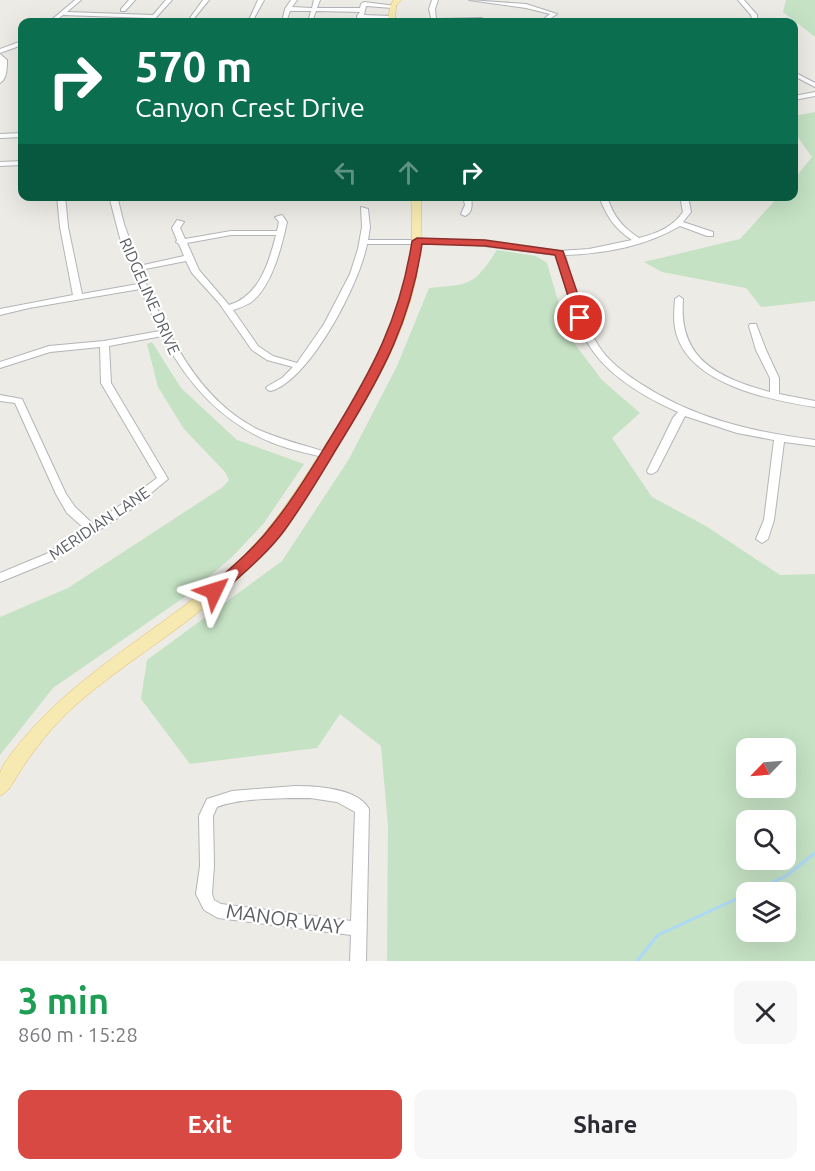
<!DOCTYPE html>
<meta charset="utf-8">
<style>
:root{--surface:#fff;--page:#f7f7f7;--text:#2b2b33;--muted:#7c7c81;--accent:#d74942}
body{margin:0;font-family:Ubuntu,sans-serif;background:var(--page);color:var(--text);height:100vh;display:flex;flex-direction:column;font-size:22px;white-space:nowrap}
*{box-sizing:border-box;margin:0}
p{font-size:20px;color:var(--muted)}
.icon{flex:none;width:33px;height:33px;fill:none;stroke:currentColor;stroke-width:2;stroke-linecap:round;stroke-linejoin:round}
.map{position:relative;height:961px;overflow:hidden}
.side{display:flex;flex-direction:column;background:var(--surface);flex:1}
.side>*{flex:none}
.guide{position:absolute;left:18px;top:18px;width:780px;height:183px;border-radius:12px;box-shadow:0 6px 24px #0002;background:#0b6e4f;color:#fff;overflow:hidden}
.needle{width:39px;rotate:245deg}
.buttons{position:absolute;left:736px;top:738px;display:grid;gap:12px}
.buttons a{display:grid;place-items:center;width:60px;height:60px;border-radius:12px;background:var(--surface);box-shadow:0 6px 24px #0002;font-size:30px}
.pin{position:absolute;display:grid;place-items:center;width:51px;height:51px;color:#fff;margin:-26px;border:3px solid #fff;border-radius:50%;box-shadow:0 2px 6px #0007}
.me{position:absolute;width:66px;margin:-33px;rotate:49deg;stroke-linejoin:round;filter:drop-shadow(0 0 4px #0008)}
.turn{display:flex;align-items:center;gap:21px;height:126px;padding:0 18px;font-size:27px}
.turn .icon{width:78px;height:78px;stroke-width:2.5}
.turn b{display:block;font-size:42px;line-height:51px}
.lanes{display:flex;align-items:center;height:57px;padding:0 18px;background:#0003;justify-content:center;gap:30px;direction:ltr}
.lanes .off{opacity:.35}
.round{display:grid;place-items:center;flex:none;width:63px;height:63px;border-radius:12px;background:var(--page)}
.summary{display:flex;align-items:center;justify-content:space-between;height:102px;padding:0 18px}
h1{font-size:36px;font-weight:700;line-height:45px;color:#1e9e55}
.button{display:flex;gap:12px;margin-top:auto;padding:12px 18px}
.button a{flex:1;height:69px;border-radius:12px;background:var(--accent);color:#fff;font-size:24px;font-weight:700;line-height:69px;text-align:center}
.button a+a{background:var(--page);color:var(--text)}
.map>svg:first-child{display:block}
.green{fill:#c5e2c4;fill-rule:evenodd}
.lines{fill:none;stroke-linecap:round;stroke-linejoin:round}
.stream{stroke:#add8f6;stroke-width:3}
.minor-casing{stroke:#b2b5b8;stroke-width:2}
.major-casing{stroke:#e2bd69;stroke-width:1}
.minor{fill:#fff;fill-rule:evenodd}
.major{fill:#f6e9b1;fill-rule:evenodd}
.route{fill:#d74942;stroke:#8c2f2b;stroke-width:1.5}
.labels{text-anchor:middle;stroke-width:4.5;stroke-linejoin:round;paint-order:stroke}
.street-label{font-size:16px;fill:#5d6064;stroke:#fff}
.near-street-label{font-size:20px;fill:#5d6064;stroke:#fff}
</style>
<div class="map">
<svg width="815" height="961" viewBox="0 0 815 961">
<rect width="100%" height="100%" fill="#edebe5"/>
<path class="green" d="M786 0H815V37L783 12Z
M815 112V301L761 307 746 288 662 272 644 262 740 239 778 197 794 196V179L812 157 794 132V116Z
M497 250 536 256 547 263 568 335 602 380 640 413 612 438 652 497 706 526 780 575 815 574V961H387L388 826 381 746 340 714 317 748 190 764 141 699 147 660 282 561 349 459 397 366 429 288C470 284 473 287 497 250ZM747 748H786V788H747ZM786 820V860H747V820ZM786 892V932H747V892Z
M152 342 181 388 237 440 304 464 264 523 232 557 186 596 53 688 0 755V617L68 588 223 487 229 480 225 472 184 429 158 387 147 344Z"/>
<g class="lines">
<path class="stream" d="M751 892 786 876 815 853
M637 961 658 935 747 894"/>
<defs>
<path id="minor" d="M75 0H81L67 12 153 15 166 0H172L152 22H147L150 18 63 15 54 22H49Z
M129 0H135L125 11H121V9Z
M203 0H209L191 22H187Z
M258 0H264L252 22H248Z
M291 0H297L292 7 312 8 314 0H320L317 8H360L361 4 364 2 396 6 393 8 366 6 364 15 392 16 390 19 364 18 362 22H358L357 16 360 12 316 11 312 22H308L311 11H290L286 22H282L285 9Z
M432 0H438L435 9 436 19 482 18 485 20 482 22H432L429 9Z
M469 0 526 4 557 14 545 22H540L550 14 526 8Z
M738 0H744L757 15V22H753L751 15Z
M22 41V45L0 53V49Z
M0 54 7 60C7 68 7 79 0 83Z
M794 72 815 83V87L794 76Z
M815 92V96L794 100V96Z
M22 133V137L0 138V134Z
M22 161V165L0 166V162Z
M57 196H65L68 227 82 294 138 284 120 238 109 196H117L124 224 139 266 184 256 179 244 176 242 177 240 172 228 177 220 184 222 180 228 185 239 231 231H277L279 222 275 217 282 215 287 222C282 245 272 288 250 303 245 306 239 308 233 310L258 346 273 356 297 363 324 324 350 274 358 249 362 227 361 207 368 209 370 227 368 240H468L559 251 589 249 632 240C615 229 606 216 599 196H607C613 216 622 227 639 238 656 234 673 227 683 212L680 196H688L691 212 683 222 713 232V236H707L680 226C646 246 603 254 565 255 574 286 581 318 598 345 608 361 623 372 638 382 692 418 752 432 815 440V446L784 442 774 520 768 539 762 543 756 539 764 520 774 440 737 433 685 416 657 471 652 474 648 473 647 471 673 418 678 412C644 397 606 375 587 342 572 316 565 285 557 255L468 244H367C360 283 310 380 271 391L268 390 266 388 268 386 282 378 293 367 267 360 252 350 219 303 192 273 186 261 140 270C166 331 197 400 259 430 282 440 306 446 330 453L331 455 326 458C308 453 290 450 273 443 221 422 188 384 162 336L109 346 111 383 168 479 133 508 54 560 0 582V573L46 554 85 529 67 513 56 494 15 403 0 401V395L22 399 66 494 75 507 93 524 125 502 157 478 101 383 100 347 50 352 0 368V362L49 346 104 341 160 331 140 289 29 308 0 315V309L73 295 60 227ZM231 235H276C269 263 259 296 229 305L199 270 187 243Z
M463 196H471C472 204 473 213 465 216L461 214 465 205Z
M750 196H760L761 197 757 199Z
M679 296 683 299C678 360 719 378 770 392V378L756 350 749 326 750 324H756L766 350 779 378V394L815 401V407C770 400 693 385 677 336 673 324 674 311 675 299Z
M295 786C315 786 358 788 369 809L366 961H350L351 935 218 918 204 910 196 894 200 866 199 816 207 799 232 791ZM310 798 337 802 355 812 351 921 221 904 214 900 212 894 214 866 213 816 217 807C239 798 285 798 310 798Z"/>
<path id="major" d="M394 0H401L396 6 395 22H388L390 6Z
M411 196H421C422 230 421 262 412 295 398 346 371 393 343 437 306 499 278 546 222 593 176 633 123 664 78 703 54 724 34 749 17 776 12 784 9 792 0 796 0 789 0 779 0 773 3 762 16 748 23 739 84 666 171 625 239 560 273 528 296 491 321 452 358 394 396 333 409 264 413 242 412 219 411 196Z"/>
</defs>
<use href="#minor" class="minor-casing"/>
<use href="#major" class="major-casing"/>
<use href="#minor" class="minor"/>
<use href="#major" class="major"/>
</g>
<path class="route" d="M417 238 485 240 563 251 586 318 580 321 575 318 555 255 485 246 422 244C411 320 383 373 343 438 324 469 306 501 284 531 266 555 241 575 219 595H208L206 591 208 588C231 568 255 548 273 524 295 497 313 466 331 437 372 370 400 319 412 241Z"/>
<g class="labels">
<g class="street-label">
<text transform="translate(150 296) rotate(66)" y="6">RIDGELINE DRIVE</text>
<text transform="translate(99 523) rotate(-34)" y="6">MERIDIAN LANE</text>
</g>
<g class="near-street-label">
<text transform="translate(285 919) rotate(8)" y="7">MANOR WAY</text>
</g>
</g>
</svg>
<div class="buttons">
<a><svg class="needle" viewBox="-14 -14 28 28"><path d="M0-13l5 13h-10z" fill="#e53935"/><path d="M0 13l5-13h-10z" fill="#7c7c81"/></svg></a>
<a><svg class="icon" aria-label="search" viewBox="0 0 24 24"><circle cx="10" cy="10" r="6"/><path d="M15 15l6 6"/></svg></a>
<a><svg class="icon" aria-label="layers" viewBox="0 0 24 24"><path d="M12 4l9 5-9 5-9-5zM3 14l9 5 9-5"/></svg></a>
</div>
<div class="pin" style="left:580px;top:318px;background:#d93025"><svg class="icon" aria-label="arrive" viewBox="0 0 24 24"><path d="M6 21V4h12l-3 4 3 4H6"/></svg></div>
<svg class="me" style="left:214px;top:591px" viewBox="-20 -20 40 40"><path d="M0-17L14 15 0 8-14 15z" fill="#d74942" stroke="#fff" stroke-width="4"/></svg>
<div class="guide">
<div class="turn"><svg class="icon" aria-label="right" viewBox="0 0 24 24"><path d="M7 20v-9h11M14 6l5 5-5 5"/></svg><div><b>570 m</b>Canyon Crest Drive</div></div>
<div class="lanes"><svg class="icon off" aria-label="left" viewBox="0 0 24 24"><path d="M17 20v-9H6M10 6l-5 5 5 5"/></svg><svg class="icon off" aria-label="ahead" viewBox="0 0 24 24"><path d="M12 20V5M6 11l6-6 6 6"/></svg><svg class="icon" aria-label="right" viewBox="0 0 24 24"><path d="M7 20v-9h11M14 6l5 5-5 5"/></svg></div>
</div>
</div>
<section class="side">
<div class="summary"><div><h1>3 min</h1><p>860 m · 15:28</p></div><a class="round"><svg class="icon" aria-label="close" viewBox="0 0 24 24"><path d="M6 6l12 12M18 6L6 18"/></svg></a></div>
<div class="button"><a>Exit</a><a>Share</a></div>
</section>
